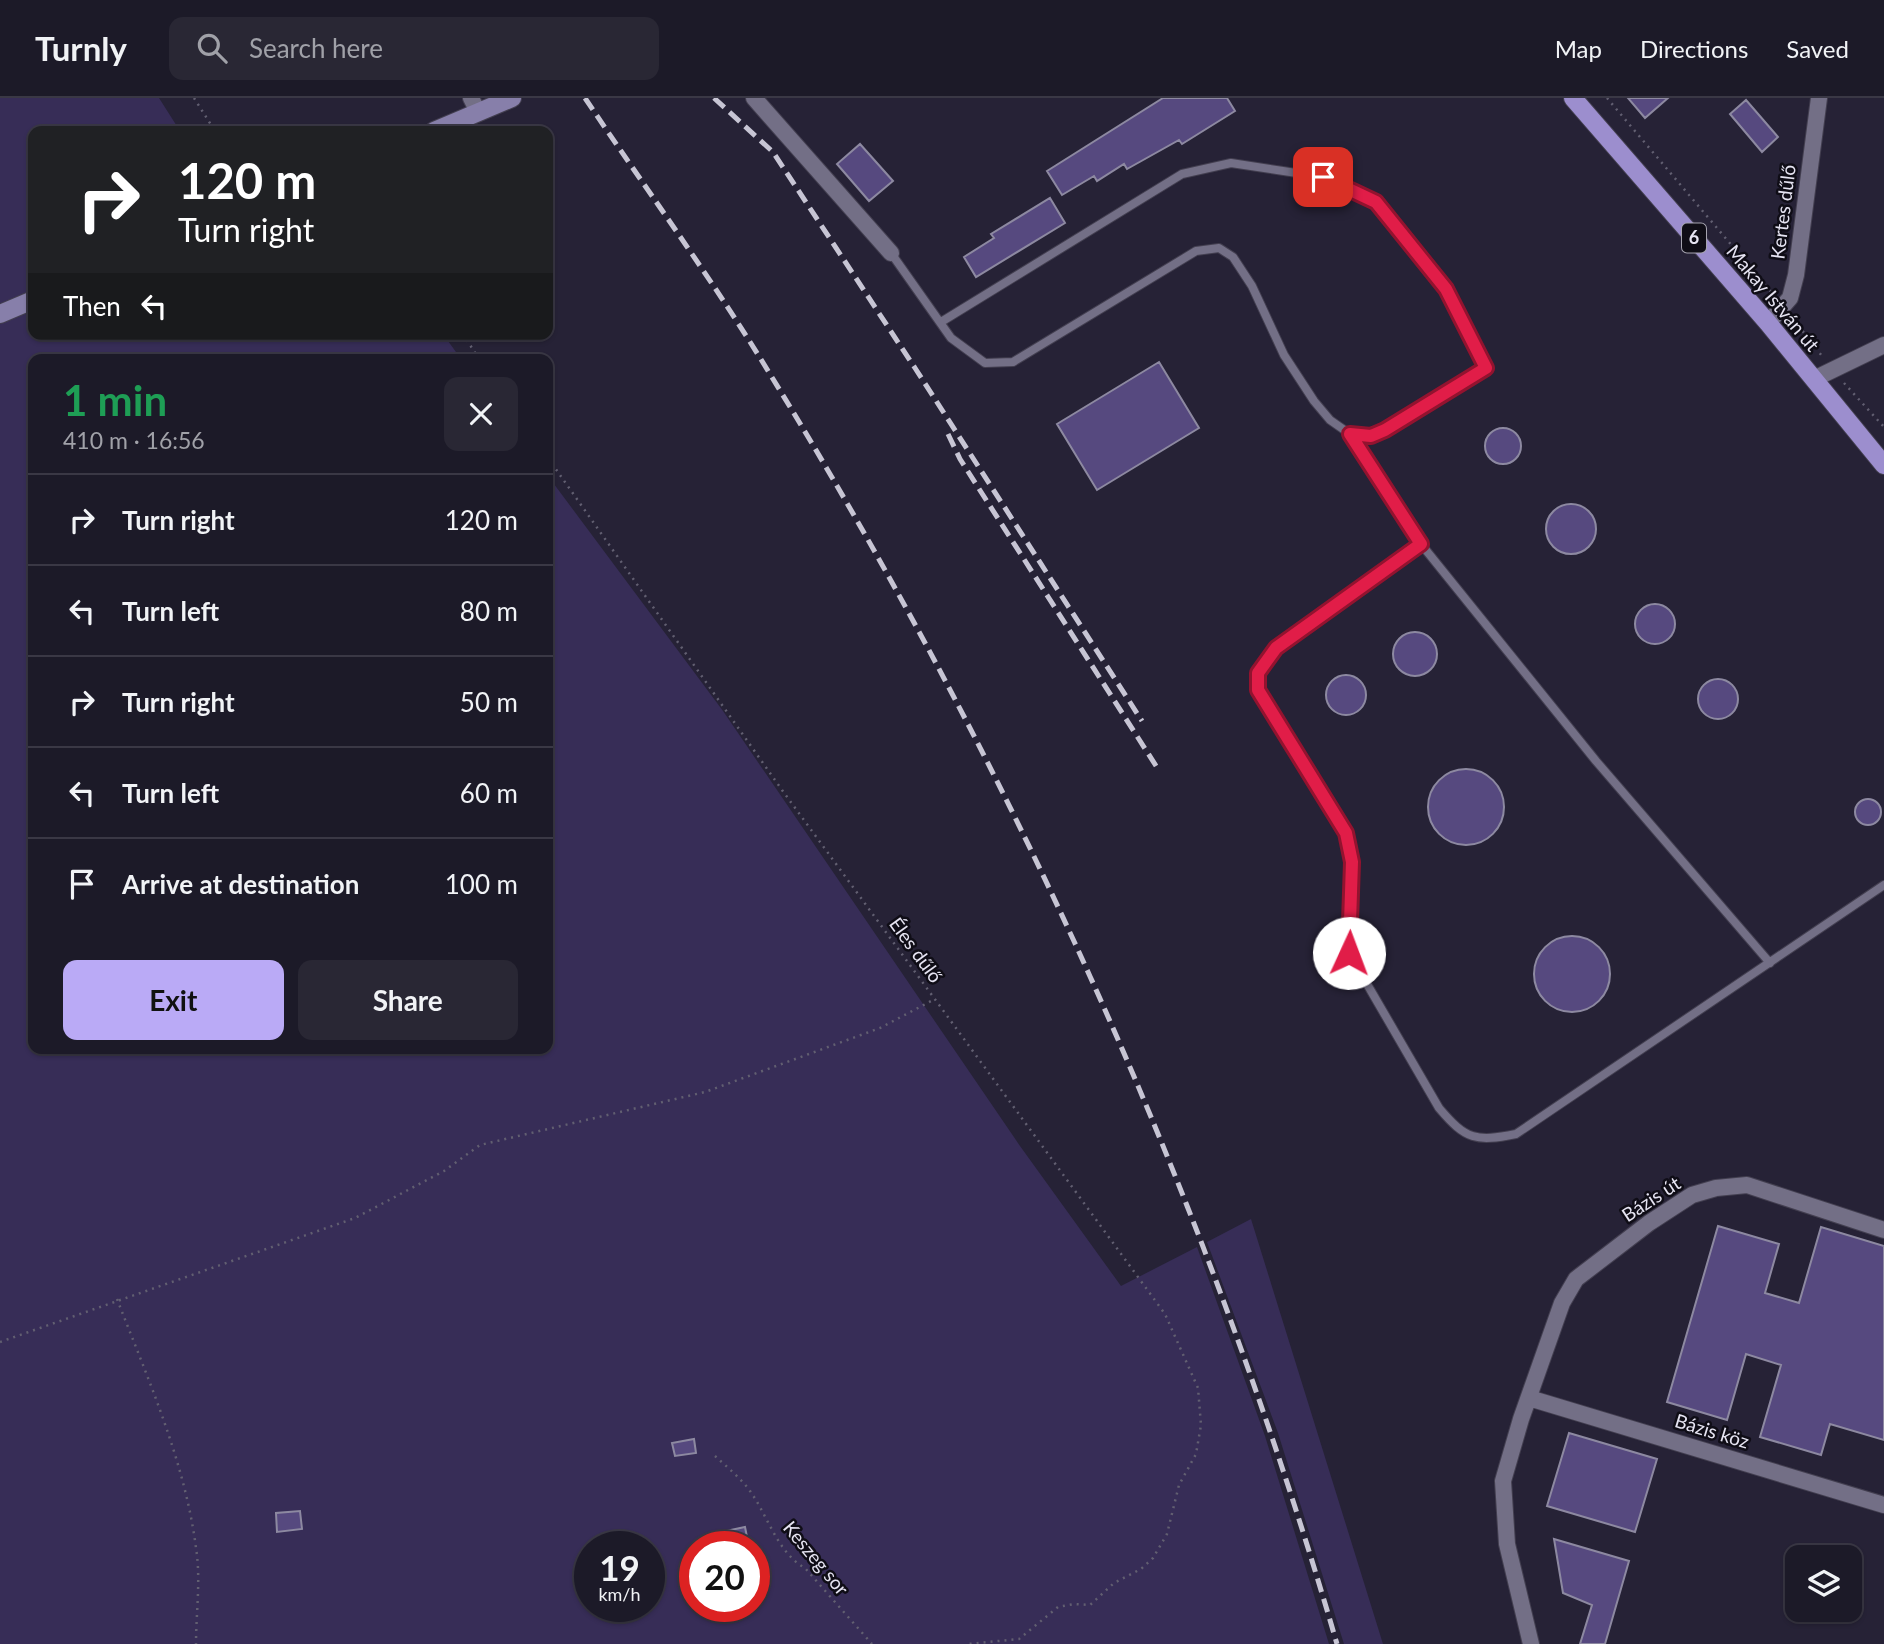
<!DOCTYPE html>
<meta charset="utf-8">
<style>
:root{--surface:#1c1a28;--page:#292734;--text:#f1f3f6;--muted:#a0a1a8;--line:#3a3845;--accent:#baaaf6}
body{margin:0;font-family:Lato,sans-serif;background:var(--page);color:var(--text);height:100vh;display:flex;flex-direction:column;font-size:26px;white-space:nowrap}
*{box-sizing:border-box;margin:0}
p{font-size:23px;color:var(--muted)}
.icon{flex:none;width:38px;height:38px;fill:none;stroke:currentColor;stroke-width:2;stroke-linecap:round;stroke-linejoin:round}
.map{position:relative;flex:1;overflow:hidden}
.panel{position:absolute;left:28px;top:256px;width:525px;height:700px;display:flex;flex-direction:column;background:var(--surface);border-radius:14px;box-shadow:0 2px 5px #0004,0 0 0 2px var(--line)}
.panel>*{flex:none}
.guide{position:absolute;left:28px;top:28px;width:525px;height:214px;border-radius:14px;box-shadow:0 2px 5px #0004,0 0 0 2px var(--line);background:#202124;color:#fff;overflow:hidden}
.tools{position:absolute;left:1785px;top:1447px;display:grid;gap:14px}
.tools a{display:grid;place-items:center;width:77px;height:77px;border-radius:14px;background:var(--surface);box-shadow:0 2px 5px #0004,0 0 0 2px var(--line);font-size:35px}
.speed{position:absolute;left:574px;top:1433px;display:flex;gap:14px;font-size:35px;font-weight:700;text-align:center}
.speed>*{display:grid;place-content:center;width:91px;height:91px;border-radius:50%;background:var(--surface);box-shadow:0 2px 5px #0004,0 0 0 2px var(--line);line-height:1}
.speed small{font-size:18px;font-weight:400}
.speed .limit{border:10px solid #d22;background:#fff;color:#111}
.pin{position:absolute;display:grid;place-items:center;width:60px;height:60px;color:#fff;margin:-30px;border-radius:14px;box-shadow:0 4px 10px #0006}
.me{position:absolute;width:77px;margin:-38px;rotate:2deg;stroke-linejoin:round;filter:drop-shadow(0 0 5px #0008)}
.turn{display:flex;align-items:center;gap:24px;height:147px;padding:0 35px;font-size:32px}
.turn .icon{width:91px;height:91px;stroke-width:2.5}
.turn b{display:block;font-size:49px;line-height:60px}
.then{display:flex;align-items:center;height:66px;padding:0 35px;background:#0003;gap:14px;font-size:26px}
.round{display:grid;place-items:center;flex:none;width:74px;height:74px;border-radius:14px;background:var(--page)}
.overview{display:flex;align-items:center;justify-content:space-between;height:119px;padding:0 35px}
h1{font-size:42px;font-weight:700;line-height:52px;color:#1e9e55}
.button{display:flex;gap:14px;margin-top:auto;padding:14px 35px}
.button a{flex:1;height:80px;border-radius:14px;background:var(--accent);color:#111;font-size:28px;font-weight:700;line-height:80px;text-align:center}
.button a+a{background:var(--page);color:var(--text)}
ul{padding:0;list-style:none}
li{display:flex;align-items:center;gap:21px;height:91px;padding:0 35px;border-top:2px solid var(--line)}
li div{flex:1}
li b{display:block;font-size:26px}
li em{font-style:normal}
header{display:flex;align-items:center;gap:42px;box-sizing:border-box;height:98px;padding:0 35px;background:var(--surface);border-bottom:2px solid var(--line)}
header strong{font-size:33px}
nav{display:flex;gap:38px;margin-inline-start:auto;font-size:24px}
.search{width:490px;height:63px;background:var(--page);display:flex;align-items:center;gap:18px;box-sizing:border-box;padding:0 24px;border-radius:14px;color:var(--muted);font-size:26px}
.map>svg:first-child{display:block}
.green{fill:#372d57;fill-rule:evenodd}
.building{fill:#56497f;stroke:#8d89a1;stroke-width:2}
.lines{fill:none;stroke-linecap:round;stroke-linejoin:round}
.service-casing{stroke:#433f50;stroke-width:10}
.minor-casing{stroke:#433f50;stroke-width:18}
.secondary-casing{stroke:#433f50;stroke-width:20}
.primary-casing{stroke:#433f50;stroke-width:20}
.path{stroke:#625f71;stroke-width:2.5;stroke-dasharray:2 5;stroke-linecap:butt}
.service{stroke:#736f86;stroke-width:8}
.minor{stroke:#736f86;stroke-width:16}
.secondary{stroke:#877faa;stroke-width:18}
.primary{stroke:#9c8ece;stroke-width:18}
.rail{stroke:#c7c5d4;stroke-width:5;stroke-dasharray:14 7;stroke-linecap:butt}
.route-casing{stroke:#92132f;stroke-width:18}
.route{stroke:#e11d48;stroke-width:12}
.labels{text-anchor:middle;stroke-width:5;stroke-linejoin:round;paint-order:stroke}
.shield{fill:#0f0d16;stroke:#a6a4b0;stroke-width:2}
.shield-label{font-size:18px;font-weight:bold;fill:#e6e4f2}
.street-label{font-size:19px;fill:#e6e4f2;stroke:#0f0d16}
</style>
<header>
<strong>Turnly</strong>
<div class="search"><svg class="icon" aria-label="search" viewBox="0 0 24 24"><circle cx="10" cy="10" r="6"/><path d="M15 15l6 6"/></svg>Search here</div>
<nav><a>Map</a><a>Directions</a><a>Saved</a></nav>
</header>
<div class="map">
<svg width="1884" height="1546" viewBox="0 0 1884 1546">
<rect width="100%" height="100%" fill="#262236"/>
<path class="green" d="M0 0H159L180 33H33V236H443L461 261H33V950H548V378L723 613 1020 1048 1121 1188 1197 1149 1265 1338 1329 1546H0ZM590 1449H649V1508H590ZM695 1449H754V1508H695Z
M1251 1121 1383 1546H1344L1278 1335 1207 1144Z"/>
<path class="building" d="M1163 0H1227L1235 13 1182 46 1179 42 1127 71 1124 66 1097 83 1094 78 1062 97 1047 73Z
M1628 0H1668L1645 20Z
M1746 2 1778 39 1762 54 1730 16Z
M860 46 893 83 869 103 837 66Z
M1050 100 1065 125 976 179 964 159 994 140 991 136Z
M1159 264 1199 330 1097 392 1057 326Z
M1485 348a18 18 0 1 1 36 0a18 18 0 1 1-36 0Z
M1546 431a25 25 0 1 1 50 0a25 25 0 1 1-50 0Z
M1635 526a20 20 0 1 1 40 0a20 20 0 1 1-40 0Z
M1393 556a22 22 0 1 1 44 0a22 22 0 1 1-44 0Z
M1326 597a20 20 0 1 1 40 0a20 20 0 1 1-40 0Z
M1698 601a20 20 0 1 1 40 0a20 20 0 1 1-40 0Z
M1428 709a38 38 0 1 1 76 0a38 38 0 1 1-76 0Z
M1855 714a13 13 0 1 1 26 0a13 13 0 1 1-26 0Z
M1534 876a38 38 0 1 1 76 0a38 38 0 1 1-76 0Z
M1718 1128 1779 1146 1765 1195 1799 1205 1821 1129 1884 1148V1342L1830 1326 1821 1357 1760 1339 1781 1267 1746 1256 1727 1322 1667 1304Z
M1569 1335 1657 1361 1635 1434 1547 1408Z
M694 1341 696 1355 675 1358 672 1345Z
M300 1413 302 1431 277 1434 276 1415Z
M745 1429 749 1449H709L707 1437Z
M1554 1441 1629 1463 1605 1546H1580L1592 1507 1563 1495Z"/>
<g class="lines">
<defs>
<path id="service" d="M891 155 951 240 985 265 1013 264 1196 153 1219 150 1233 159 1252 188 1284 257 1314 303 1330 322 1350 336 1421 446 1276 549 1258 575V592L1346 735 1352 764 1349 855 1439 1010C1466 1042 1476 1044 1516 1036L1884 787
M941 224 1182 76 1231 65 1323 79 1376 104 1446 191 1486 270 1399 325 1371 338 1350 336
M1421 446 1596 663 1770 865"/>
<path id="minor" d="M471 0 478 14
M754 0 891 155
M1768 225 1790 200 1796 177 1819 0
M1814 281 1884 247
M1529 1300 1884 1407
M1531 1546 1507 1446 1503 1383 1521 1321 1562 1205 1576 1181 1649 1125 1692 1097 1716 1090 1747 1087 1884 1132"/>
<path id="secondary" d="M434 33 512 0
M0 216 33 202"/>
<path id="primary" d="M1573 0 1768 225 1884 367"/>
</defs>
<use href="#service" class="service-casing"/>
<use href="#minor" class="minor-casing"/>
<use href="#secondary" class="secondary-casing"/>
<use href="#primary" class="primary-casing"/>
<path class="path" d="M194 0 215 33
M1607 0 1772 195
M1794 222 1822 258
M463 236 479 261
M1844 285 1884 329
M548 360 782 692 1165 1216 1198 1290 1201 1327 1196 1356 1179 1387 1167 1436 1153 1460 1141 1471 1114 1485 1090 1507 1074 1506 1058 1509 1019 1541 968 1546
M117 1201C148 1281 185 1364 196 1450 201 1481 196 1515 196 1546
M0 1244 355 1120 444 1073 480 1047 705 994 880 930 935 901
M715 1358C726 1368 738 1378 747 1389 767 1414 776 1454 805 1470L872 1546"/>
<use href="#service" class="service"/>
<use href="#minor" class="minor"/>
<use href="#secondary" class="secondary"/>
<use href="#primary" class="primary"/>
<path class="rail" d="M585 0C648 94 715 185 773 281 1015 675 1208 1102 1337 1546
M714 0 773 54 915 270 1142 623
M948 336 960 361 1158 671"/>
</g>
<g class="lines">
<defs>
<path id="route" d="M1323 79 1376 104 1446 191 1486 270 1385 332 1371 338 1350 336 1421 446 1276 550 1258 575V592L1346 735 1352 764 1349 855"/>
</defs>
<use href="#route" class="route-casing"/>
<use href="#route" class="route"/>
</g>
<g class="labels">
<rect class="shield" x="1682" y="125.5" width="24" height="29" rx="5"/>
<g class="shield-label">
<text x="1694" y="146">6</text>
</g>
<g class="street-label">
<text transform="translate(1783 114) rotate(-83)" y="7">Kertes dűlő</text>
<text transform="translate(1773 200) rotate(50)" y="7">Makay István út</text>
<text transform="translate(916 852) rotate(54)" y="7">Éles dűlő</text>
<text transform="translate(1651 1101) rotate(-33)" y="7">Bázis út</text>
<text transform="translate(1712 1333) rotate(17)" y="7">Bázis köz</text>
<text transform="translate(816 1460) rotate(50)" y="7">Keszeg sor</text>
</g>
</g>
</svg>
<div class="tools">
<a><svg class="icon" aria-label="layers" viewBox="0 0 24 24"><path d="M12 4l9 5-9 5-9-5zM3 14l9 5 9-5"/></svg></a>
</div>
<div class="speed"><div>19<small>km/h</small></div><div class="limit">20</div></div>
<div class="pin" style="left:1323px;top:79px;background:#d93025"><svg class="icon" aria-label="arrive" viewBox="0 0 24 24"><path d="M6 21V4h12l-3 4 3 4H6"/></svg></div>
<svg class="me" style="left:1349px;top:855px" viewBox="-20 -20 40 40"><circle r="19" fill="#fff"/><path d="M0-13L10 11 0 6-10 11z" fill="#e11d48"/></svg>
<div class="guide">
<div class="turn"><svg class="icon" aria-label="right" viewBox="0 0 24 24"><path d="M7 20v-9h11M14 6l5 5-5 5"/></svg><div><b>120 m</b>Turn right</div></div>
<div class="then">Then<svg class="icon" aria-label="left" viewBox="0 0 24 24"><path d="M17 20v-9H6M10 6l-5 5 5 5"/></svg></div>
</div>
<section class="panel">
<div class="overview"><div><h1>1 min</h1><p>410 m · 16:56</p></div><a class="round"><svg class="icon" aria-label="close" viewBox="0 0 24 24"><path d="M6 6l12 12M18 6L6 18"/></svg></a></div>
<ul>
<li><svg class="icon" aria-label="right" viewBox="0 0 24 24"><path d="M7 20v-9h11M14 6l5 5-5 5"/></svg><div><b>Turn right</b></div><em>120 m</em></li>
<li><svg class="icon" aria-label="left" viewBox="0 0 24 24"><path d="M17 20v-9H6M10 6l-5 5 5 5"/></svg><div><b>Turn left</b></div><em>80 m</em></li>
<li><svg class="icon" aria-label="right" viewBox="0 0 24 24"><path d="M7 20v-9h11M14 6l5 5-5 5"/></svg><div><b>Turn right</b></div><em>50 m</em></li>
<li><svg class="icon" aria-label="left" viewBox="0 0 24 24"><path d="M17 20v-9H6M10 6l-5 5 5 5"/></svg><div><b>Turn left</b></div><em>60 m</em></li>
<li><svg class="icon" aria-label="arrive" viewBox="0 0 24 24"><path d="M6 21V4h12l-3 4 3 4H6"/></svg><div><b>Arrive at destination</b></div><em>100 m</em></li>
</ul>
<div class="button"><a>Exit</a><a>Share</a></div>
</section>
</div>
